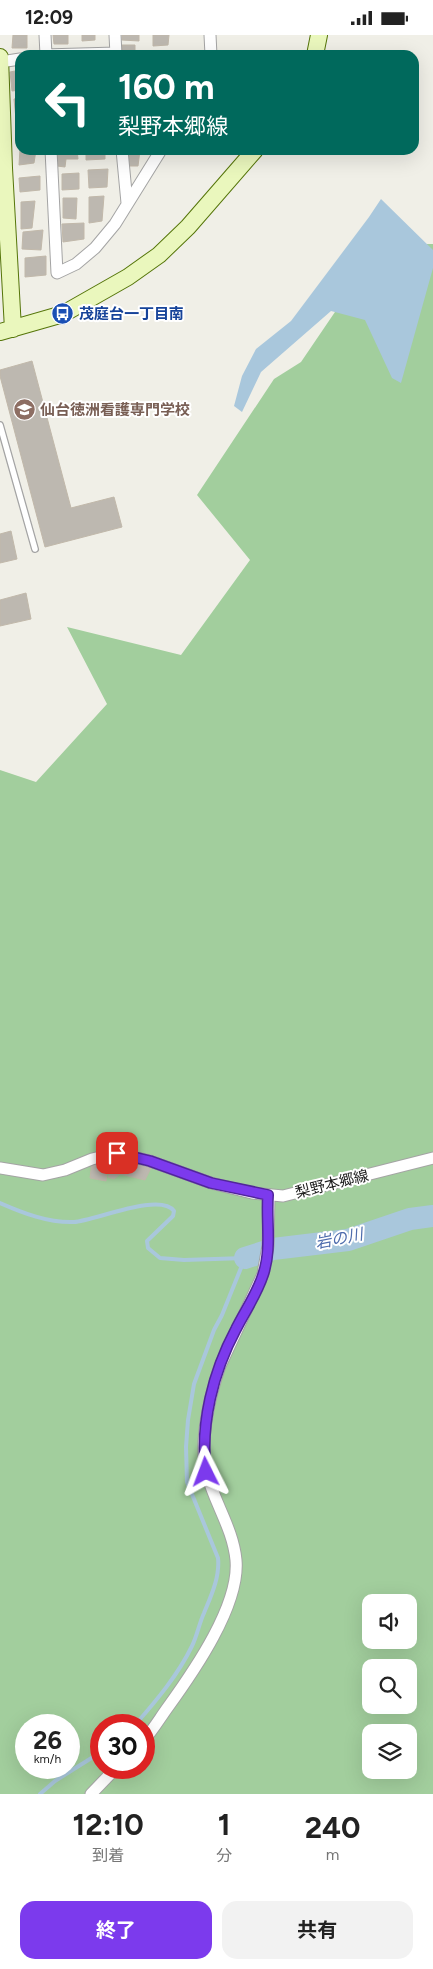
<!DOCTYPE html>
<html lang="ja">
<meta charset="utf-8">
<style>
:root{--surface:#fff;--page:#f2f2f2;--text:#222;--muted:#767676;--accent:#7c3aed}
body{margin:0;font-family:Figtree,"Noto Sans JP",sans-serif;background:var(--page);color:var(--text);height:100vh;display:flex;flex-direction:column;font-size:19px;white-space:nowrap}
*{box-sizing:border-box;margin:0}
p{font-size:16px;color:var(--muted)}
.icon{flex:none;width:28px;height:28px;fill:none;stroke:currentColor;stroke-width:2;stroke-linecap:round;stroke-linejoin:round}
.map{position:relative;height:1759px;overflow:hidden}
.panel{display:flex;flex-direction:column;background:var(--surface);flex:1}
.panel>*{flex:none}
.banner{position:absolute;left:15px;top:15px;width:404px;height:105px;border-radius:15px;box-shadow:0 5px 20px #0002;background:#00695c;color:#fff;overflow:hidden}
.tools{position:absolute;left:362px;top:1559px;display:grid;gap:10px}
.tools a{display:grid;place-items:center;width:55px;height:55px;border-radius:10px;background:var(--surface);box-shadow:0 5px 20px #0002;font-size:25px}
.speed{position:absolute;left:15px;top:1679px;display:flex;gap:10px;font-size:25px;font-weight:700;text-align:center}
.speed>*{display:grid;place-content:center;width:65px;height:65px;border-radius:50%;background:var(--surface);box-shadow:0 5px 20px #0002;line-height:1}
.speed small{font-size:12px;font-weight:400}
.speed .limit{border:8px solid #d22;background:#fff;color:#111}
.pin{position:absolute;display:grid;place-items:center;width:42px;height:42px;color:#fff;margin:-21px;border-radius:10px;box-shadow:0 2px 8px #0006}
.me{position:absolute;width:55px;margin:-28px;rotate:357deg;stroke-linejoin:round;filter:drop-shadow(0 0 4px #0008)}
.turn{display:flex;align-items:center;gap:18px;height:105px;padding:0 20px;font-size:22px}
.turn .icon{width:65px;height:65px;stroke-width:2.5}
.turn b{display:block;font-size:35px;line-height:42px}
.eta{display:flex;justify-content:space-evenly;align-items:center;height:85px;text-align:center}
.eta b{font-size:30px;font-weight:700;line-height:35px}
.action{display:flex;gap:10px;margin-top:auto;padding:10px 20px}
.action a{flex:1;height:58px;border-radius:15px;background:var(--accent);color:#fff;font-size:20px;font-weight:700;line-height:58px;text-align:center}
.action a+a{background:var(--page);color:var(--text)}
.status{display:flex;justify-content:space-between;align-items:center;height:35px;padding:0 25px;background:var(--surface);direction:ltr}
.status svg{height:14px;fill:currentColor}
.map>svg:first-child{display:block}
.forest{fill:#a2ce9d;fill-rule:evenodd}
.water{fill:#a9c7dc}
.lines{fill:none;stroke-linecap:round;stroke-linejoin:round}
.stream{stroke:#a9c7dc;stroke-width:4}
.river{stroke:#a9c7dc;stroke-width:22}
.building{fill:#bdb8b0;stroke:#c1b8aa}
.lane-casing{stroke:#a4a4a4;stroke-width:8}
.street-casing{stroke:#a4a4a4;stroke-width:13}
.secondary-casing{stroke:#557509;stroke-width:18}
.lane{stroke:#fff;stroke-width:5.5}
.street{stroke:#fff;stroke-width:11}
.secondary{stroke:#eaf7bd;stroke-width:16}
.route-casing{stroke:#51269a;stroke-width:12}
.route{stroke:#7c3aed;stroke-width:9}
.labels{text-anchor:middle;stroke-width:4;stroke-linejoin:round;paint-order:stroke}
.transit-label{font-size:15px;font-weight:bold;fill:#164399;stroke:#fff;text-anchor:start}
.education-label{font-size:15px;font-weight:bold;fill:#785e54;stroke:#fff;text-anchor:start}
.street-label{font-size:15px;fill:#202020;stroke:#fff}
.water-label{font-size:16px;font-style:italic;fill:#4f6dad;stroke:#fff}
</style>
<div class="status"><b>12:09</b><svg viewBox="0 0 49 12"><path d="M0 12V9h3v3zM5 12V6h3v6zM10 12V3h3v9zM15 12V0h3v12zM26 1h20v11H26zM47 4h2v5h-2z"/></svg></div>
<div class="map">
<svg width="433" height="1759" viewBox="0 0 433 1759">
<rect width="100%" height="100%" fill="#f0efe7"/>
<path class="forest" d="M364 209H433V1759H0V735L36 747 107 669 67 592 181 620 250 525 197 460 274 344 301 327 337 274ZM371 1568H409V1605H371ZM371 1632H409V1670H371ZM26 1690H69V1732H26ZM101 1690H144V1732H101ZM371 1698H409V1735H371Z"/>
<path class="water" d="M381 164 433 215V233L401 348 392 343 365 285 331 276 261 337 242 377 234 371 242 341 256 314 291 286 369 182Z"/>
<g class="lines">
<path class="stream" d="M0 1168C23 1178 48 1188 74 1187 94 1186 160 1157 174 1176L173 1181 147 1206 148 1213 160 1223 184 1225 245 1223 222 1280 214 1295 194 1349 188 1385 186 1412 187 1447 218 1523C220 1542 211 1561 204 1578 199 1589 197 1601 192 1611 178 1640 156 1666 135 1690
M40 1759 55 1746 101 1717"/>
<path class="river" d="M245 1223 273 1214 348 1205 410 1184 433 1181"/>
</g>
<path class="building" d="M13 0H27V13H12Z
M53 0H68V9H54Z
M82 0H95V5L82 6Z
M122 0H139V6L122 5Z
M153 0H169L168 10 153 11Z
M122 10H135V20H122Z
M20 35V55L12 56 10 37Z
M20 63V83L16 84 14 64Z
M20 114V115H36L34 128 19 130Z
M58 115H77L78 124H66L65 132 57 131Z
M86 115H105V124L86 125Z
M126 115H140L138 131H126Z
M108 134 107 152 89 153 88 135Z
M79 138V154L62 155V139Z
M40 141V155L20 157 19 143Z
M104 161 102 186 89 188V162Z
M63 163H77L76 184 63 183Z
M35 166 32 193 21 194V167Z
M84 188V204L63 207 62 189Z
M43 195 41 215 22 214 23 197Z
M46 221V240L25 242V223Z
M32 326 71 473 114 462 122 492 45 512 0 341V335Z
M11 496 17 524 0 528V499Z
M26 558 31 584 0 591V565Z
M117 1121 152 1131 145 1145 120 1139 114 1144 108 1142Z
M109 1124 106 1146 90 1143 92 1127Z"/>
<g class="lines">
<defs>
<path id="lane" d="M0 390 35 514"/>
<path id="street" d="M45 0 46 20
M115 0 116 20
M210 0 211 20
M44 20 116 18
M0 27 20 24
M51 115 57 238 76 229 95 213 115 189 161 115
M122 115 127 168
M0 1133 43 1140 65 1135 92 1124 117 1118 150 1126 211 1148 252 1158 283 1161 433 1123
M144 1705C153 1695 160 1683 168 1672 194 1636 240 1570 236 1525 233 1494 215 1469 207 1439 198 1409 210 1360 220 1331L263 1239 268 1211 269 1160
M91 1759 117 1732"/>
<path id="secondary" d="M315 20 319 0
M0 22 4 133 13 294
M0 297 63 279 128 242 159 220 188 192 255 115"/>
</defs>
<use href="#lane" class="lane-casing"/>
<use href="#street" class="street-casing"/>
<use href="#secondary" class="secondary-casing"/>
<use href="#lane" class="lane"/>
<use href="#street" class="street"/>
<use href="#secondary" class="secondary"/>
</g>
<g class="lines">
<defs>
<path id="route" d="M117 1118 150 1126 211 1148 268 1160C266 1187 272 1214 263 1240 257 1259 245 1276 236 1294 213 1337 200 1389 206 1437"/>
</defs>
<use href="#route" class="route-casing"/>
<use href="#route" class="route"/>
</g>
<defs>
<symbol id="bus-disc" viewBox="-11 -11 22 22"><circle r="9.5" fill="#1a4fb4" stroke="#fff"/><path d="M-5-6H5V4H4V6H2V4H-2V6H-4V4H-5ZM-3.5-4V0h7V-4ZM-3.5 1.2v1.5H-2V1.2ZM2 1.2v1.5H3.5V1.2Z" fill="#fff"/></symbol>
<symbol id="school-disc" viewBox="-11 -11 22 22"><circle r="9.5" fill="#8d6e63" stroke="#fff"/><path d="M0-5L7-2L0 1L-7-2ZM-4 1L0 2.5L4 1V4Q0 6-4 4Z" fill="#fff"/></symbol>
</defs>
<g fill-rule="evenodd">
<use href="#bus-disc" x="50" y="266" width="25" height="25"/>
<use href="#school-disc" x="12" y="362" width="25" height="25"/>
</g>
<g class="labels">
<g class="transit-label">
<text x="79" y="284">茂庭台一丁目南</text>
</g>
<g class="education-label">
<text x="40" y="380">仙台徳洲看護専門学校</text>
</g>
<g class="street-label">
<text transform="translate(332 1149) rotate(-14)" y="5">梨野本郷線</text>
</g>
<g class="water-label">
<text transform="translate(339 1203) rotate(-11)" y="6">岩の川</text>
</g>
</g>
</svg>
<div class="tools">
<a><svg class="icon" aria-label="sound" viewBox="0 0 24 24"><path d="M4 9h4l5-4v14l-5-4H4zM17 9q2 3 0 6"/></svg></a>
<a><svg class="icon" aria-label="search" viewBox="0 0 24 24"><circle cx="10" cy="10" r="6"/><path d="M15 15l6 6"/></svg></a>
<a><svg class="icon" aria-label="layers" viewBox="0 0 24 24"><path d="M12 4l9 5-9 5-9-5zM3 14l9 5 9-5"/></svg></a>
</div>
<div class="speed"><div>26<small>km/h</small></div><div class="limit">30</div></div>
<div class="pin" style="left:117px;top:1118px;background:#d93025"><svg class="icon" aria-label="arrive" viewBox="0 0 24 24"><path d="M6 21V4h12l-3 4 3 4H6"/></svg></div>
<svg class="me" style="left:206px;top:1437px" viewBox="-20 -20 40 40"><path d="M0-17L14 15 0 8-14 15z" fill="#7c3aed" stroke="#fff" stroke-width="4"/></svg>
<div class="banner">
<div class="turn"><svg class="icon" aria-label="left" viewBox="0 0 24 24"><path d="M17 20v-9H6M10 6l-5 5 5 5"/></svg><div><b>160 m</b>梨野本郷線</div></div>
</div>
</div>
<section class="panel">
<div class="eta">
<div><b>12:10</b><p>到着</p></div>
<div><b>1</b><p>分</p></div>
<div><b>240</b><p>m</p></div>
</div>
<div class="action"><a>終了</a><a>共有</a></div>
</section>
